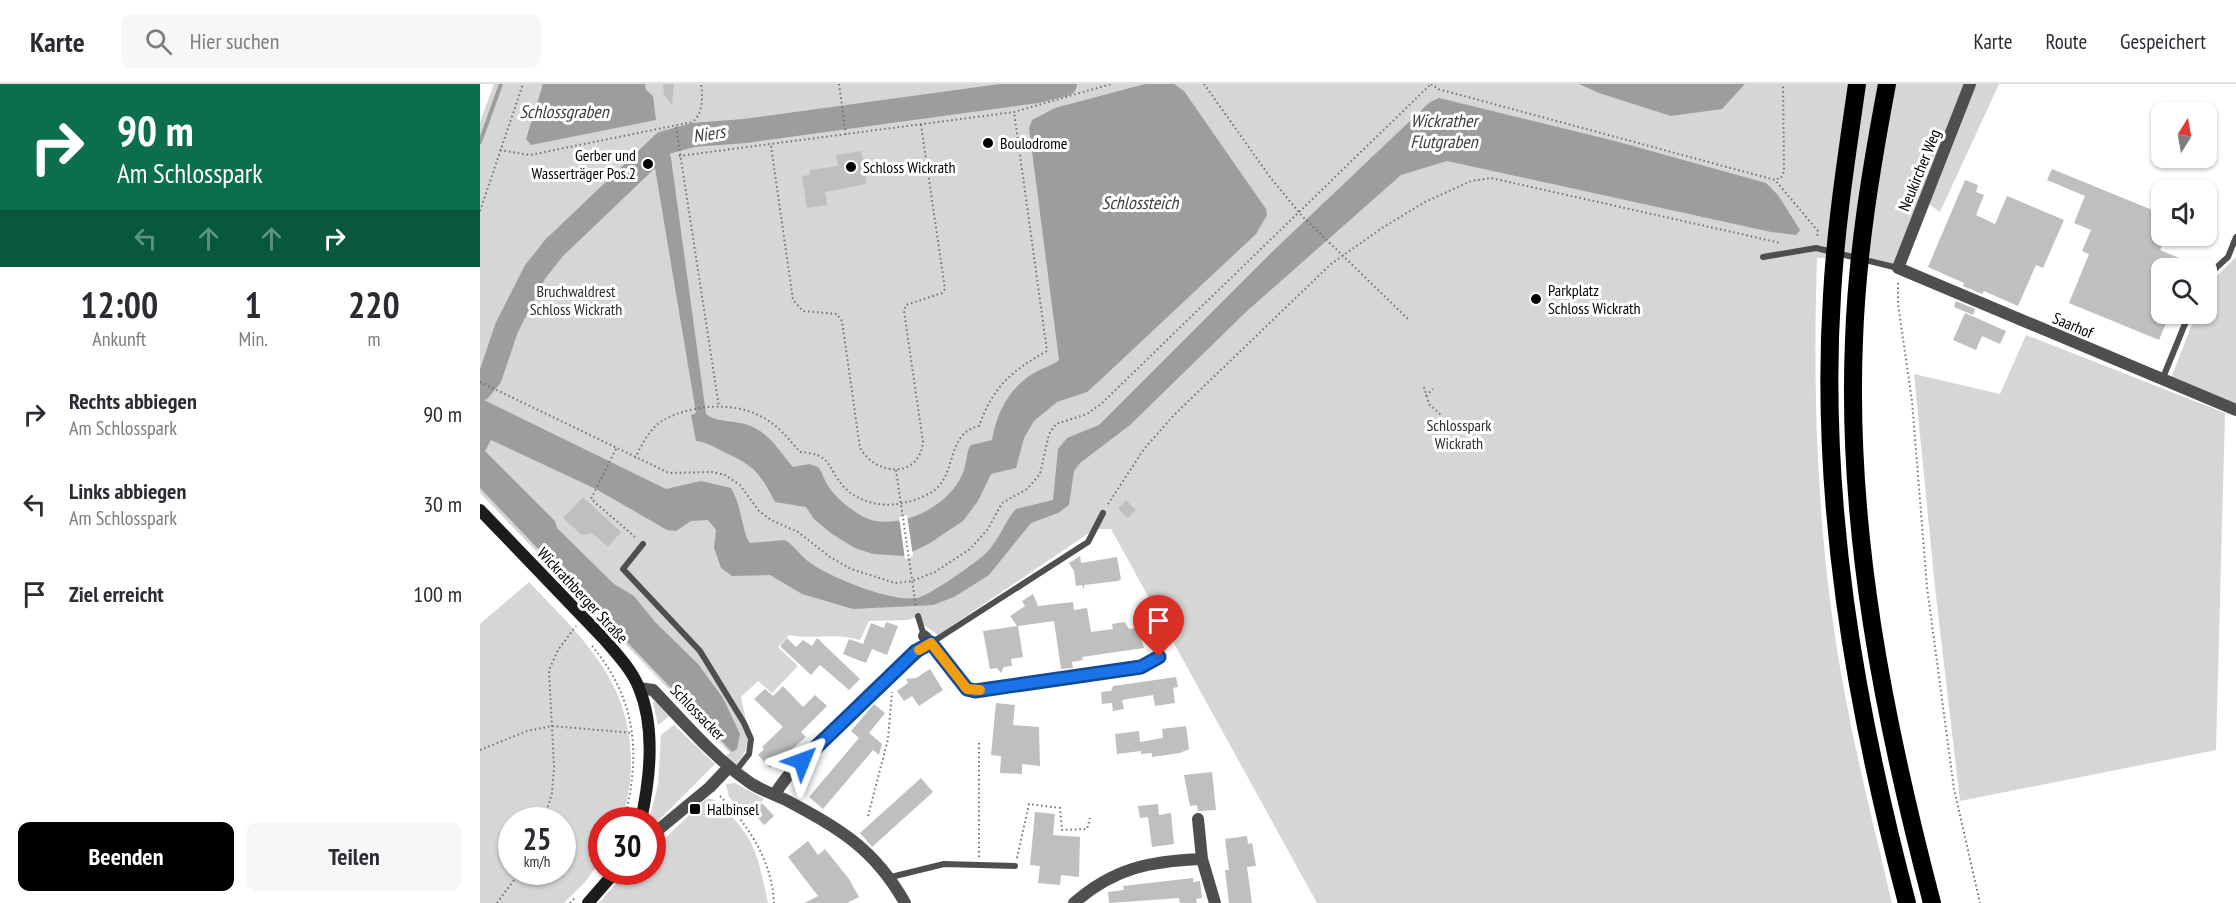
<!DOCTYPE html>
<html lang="de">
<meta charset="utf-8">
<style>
:root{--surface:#fff;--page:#f7f7f7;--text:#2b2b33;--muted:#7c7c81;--line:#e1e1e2;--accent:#000}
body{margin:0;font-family:"PT Sans Narrow",sans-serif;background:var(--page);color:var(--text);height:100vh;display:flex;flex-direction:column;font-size:22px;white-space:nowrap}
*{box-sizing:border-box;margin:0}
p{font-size:20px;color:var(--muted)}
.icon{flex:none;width:33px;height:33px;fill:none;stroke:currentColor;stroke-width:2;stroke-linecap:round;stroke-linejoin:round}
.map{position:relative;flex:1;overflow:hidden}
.sheet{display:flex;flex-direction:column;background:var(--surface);width:480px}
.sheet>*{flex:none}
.guide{background:#0b6e4f;color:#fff;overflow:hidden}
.needle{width:39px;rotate:11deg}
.buttons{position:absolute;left:1671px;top:18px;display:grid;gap:12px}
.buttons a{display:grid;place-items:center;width:66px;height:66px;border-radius:12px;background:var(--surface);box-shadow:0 2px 4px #0004;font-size:30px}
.speed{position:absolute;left:18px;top:723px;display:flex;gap:12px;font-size:30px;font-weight:700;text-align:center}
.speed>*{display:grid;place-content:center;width:78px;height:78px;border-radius:50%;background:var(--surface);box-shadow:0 2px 4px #0004;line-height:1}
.speed small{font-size:15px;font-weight:400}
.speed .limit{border:9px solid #d22;background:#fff;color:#111}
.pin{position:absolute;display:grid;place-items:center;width:51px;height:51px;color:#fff;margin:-62px -26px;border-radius:50% 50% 50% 0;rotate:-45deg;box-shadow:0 0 6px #0007}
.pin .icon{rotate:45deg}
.me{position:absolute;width:66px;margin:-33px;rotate:46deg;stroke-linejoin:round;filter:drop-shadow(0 0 4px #0008)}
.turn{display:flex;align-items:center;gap:21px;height:126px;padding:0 18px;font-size:27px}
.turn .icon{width:78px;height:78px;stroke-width:2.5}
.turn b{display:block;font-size:42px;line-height:51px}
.lanes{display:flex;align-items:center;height:57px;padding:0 18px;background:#0003;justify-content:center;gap:30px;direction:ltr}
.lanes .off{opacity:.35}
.eta{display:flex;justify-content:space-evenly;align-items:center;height:102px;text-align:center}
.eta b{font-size:36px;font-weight:600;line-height:42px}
.action{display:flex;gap:12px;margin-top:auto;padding:12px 18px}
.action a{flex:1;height:69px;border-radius:12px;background:var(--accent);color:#fff;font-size:24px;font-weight:600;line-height:69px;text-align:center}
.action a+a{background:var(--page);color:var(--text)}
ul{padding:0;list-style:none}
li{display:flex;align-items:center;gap:18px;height:90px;padding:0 18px}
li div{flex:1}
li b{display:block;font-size:22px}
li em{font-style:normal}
header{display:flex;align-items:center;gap:36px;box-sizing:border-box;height:84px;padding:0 30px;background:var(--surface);border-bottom:2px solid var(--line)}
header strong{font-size:28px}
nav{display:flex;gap:33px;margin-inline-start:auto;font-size:21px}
.search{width:420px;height:54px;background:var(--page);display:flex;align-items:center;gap:15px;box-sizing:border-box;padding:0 21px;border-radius:12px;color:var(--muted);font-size:22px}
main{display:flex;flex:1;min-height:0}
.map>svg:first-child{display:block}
.green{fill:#d6d6d6;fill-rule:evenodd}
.water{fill:#9d9d9d}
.pier{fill:#fff}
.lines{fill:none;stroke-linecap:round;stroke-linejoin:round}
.stream{stroke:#9d9d9d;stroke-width:4}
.river{stroke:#9d9d9d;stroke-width:24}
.building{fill:#bfbfbf}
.path{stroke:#717171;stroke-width:2;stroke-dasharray:1.5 3;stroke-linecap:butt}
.service{stroke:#4f4f4f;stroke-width:6}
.minor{stroke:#4f4f4f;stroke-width:12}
.secondary{stroke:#1c1c1c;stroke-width:12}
.motorway{stroke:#000;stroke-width:18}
.route-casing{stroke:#114b97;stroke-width:15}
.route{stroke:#1a73e8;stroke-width:10}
.slow{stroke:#f59e0b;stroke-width:10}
.poi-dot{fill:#000;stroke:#fff;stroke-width:2}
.labels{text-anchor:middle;stroke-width:6;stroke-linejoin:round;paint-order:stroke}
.poi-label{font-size:16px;fill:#000;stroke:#fff;text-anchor:start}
.street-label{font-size:16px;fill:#000;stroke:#fff}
.park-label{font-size:16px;fill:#2d2d2d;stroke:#fff}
.water-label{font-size:18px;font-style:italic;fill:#3e3e3e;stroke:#fff}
</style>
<header>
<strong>Karte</strong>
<div class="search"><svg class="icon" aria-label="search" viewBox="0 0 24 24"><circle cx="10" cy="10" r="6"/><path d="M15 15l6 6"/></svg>Hier suchen</div>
<nav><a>Karte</a><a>Route</a><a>Gespeichert</a></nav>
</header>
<main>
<section class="sheet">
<div class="guide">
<div class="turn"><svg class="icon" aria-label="right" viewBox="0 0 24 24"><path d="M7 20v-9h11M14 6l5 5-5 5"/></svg><div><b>90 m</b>Am Schlosspark</div></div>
<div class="lanes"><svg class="icon off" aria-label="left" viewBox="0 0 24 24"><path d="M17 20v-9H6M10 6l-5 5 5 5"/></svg><svg class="icon off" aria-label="ahead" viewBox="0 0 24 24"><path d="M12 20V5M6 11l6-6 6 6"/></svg><svg class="icon off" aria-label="ahead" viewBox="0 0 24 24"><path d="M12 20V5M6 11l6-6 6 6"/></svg><svg class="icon" aria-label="right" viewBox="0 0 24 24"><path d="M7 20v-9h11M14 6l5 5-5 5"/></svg></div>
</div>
<div class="eta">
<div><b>12:00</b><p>Ankunft</p></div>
<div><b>1</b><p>Min.</p></div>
<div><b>220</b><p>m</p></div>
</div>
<ul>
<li><svg class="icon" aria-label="right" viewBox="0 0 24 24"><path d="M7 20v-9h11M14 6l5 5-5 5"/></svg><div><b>Rechts abbiegen</b><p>Am Schlosspark</p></div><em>90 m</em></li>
<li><svg class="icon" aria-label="left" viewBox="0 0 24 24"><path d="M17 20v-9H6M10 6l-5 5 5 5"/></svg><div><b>Links abbiegen</b><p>Am Schlosspark</p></div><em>30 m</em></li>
<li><svg class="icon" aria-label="arrive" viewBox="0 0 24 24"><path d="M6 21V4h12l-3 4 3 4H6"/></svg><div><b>Ziel erreicht</b></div><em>100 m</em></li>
</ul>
<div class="action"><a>Beenden</a><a>Teilen</a></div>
</section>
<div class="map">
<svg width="1756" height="819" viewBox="0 0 1756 819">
<rect width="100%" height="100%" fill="#fff"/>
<path class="green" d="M14 0H1519L1460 128 1446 118 1418 184 1359 173 1337 174C1333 295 1336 418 1353 538 1366 633 1390 726 1412 819H837L631 445H615L458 551 434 534 428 536 389 537 380 556C356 548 333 556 309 551L298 563 318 582 292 609 278 597 261 613C266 638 275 661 256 681L245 672 250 669 0 409V38Z
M1756 173V321L1691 294 1716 230H1726L1727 202Z
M1546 251 1745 329 1736 666 1480 717 1455 503 1434 290 1520 310Z
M49 498C99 551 149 594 151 673 151 694 149 716 141 736H122L121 775 106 797 84 819H0V540ZM32 736H82V788H32Z
M175 617 191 631 178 641 173 619Z
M194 641 235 680 173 742 172 736H169L178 701 181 651Z
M255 699 284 715 266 732 249 713 246 700Z
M226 715H233C275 751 277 768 288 819H119L146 788H172L173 766Z"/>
<path class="water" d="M63 0H165L166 6 173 12 176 36 51 61 46 55Z
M665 0H694L704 7 786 125 787 131 776 150 616 300 607 308 577 318 554 337 544 354 536 384 511 390 498 417 483 437 450 459 424 472 393 470 375 464 352 450 334 435 326 423 295 418C279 387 273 381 242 367 233 362 225 358 216 357L211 331 216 329 173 72 174 64 179 58H186L191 74 226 330C237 339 255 336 268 341 290 349 299 367 313 383L329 380 338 383C343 389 344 397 349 403 356 414 369 424 380 431 413 451 468 424 482 391 486 383 486 373 489 364L491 361 512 356C517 328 529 304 554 289 562 284 572 282 579 276L549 44 552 36 575 24Z
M1099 0H1265L1242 25 1191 32 1119 9Z
M959 14 1135 57 1286 99 1298 111 1320 146 1316 151 1291 148 967 77 921 91 767 227 650 341 600 379 594 387 589 421 578 429 551 439 509 491 474 513 453 521 373 525 322 510 290 491 252 492 241 484 234 464 236 446 228 436 211 437 196 447 187 446 116 405 11 356 5 367 75 437 77 444 134 500 154 512 175 538 218 580 243 614 260 650 257 665 252 668 0 404V314L186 405 221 397 251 404C261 419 263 452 270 459L305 456C315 462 321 473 332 480 352 494 417 521 440 513 451 510 496 479 505 470 520 456 525 436 536 425L573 416 578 365 587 354 619 341 792 168 950 18Z"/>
<path class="pier" d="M427 431 433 472 425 475 419 433Z"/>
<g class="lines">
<path class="stream" d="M0 58 21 0"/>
<path class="river" d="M0 305 10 293 27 243 55 188 74 164 184 59 213 51 265 47 557 7 585 0"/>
</g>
<path class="building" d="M183 0H194L192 21 184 10Z
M381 67 383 76 390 75 392 87 385 88 386 100 345 108 347 121 327 124 322 92 330 91V86L358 82 356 71Z
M1572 85 1682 130V152H1687L1680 166 1723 184H1682V230H1690L1679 256 1589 219 1609 170 1602 167 1611 146 1594 139 1605 112 1567 96Z
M1485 96 1498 101 1496 108 1504 111 1496 131 1515 140 1527 112 1584 136 1563 184 1556 181 1538 222 1504 207 1502 210 1483 202 1484 199 1448 183Z
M1476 217 1495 225 1493 231 1474 223Z
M1485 229 1526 247 1520 260 1502 252 1496 266 1473 256Z
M103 413 141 448 128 463 112 449 102 451 83 434Z
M646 416 656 426 648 434 638 425Z
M600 472 601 479 637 473 641 495 638 497 604 501V506L602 501 596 502 594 487 589 479Z
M553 510 558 522 593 518 594 526 607 524 611 548 633 545 632 540 645 538 649 545 658 544 664 564 602 573 603 576 592 578 593 584 581 585 574 537 538 542 543 573 531 575 532 582 524 583 521 589 517 584 510 585 503 547 537 542 530 532 545 522 542 517Z
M406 538 418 542 407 571 392 565 386 579 363 570 369 555 383 560 391 539 404 544Z
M307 554 316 563 323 556 332 562 337 554 380 595 369 606 340 581 331 591 300 562Z
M450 585 463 606 439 622 432 612 424 617 417 607 428 599 426 595 436 594Z
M696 593 698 603 693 604 695 619 675 622 673 611 642 616 644 625 633 627 632 619 622 620 621 608 631 607 633 602Z
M303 602 323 623 335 611 347 622 321 648 326 653 290 684 278 671 284 665 282 663 303 643 274 615 285 605 293 612Z
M516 619 535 621 533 641 559 643 560 682 542 680V690L520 689 521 672 511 671Z
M394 620 405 629 389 649 402 660 399 671 393 666 343 725 329 713 379 654 371 647Z
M706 642 709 665 700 669 672 673V669L661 670V667L637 670 635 650 659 647 660 658 683 654 682 645Z
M732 688 736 726 718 727 717 721 710 722 704 691Z
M441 694 453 708 392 763 380 749Z
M282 719 294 732 284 741 273 728Z
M678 720 679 731 691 729 694 760 672 763 668 733 660 734 658 722Z
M555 728 575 730 573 751 600 753 599 793 581 791 580 801 558 799 560 782 550 781Z
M767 752 768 760 772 759 776 782 767 783 772 819H749L745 786H749L745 755Z
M328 757 338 771 345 765 369 795 379 813 367 819H324L338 812 308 773Z
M713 794V798L720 797 722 814 716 815 717 819H700L699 814 629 819 628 808 644 806 643 802Z"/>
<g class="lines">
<path class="path" d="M359 0 366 52
M724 0 790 93 822 132 930 237
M951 0 958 5 1295 96 1338 147 1337 154
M196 43 239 323
M291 62 313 216 323 227 357 230 362 237 380 364C396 392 439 395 443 358L424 227 426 221 462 209 465 205 441 41
M20 66 50 71 212 38C223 31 223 13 221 0
M199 72 534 28 631 0
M1297 95 1301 94 1304 87 1303 0
M0 127 43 0
M1418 199V220L1432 317 1447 503 1474 705 1500 819
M0 298 189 389 232 388 245 391 260 401 279 427 291 436 318 448 350 473 371 485 415 499 432 497 455 488 490 465 508 445 522 419 547 405 560 390 569 350 576 340 607 330 621 320 951 0
M944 303 949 320 962 332
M946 312 953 305
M136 365 111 415 155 453
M155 374C161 362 170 344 182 337 209 321 252 317 280 332 297 340 308 354 320 368 353 370 346 383 364 403 387 427 424 424 450 409 479 393 464 350 499 342 513 303 531 287 567 267L534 28
M416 386 436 523
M628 420 664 365 694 331 851 180 902 144 945 118 991 97 1011 94 1301 159
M112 562C157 615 161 672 144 736
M0 666 47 647 72 642 153 649
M240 712C268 741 292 776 294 819
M388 732 408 655 412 608
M64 736 72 709 74 683 69 586 78 566 96 542
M499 773V656
M537 774 549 720 580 724 582 746 607 745 610 734
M17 819 40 788
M90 819 96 813"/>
<path class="service" d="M1283 173 1336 164 1418 184
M1726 193 1748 173 1756 153
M1682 296 1709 230
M163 460 143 485 220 567 264 639 271 655 269 670 255 688
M438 532 444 552
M451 559 608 458 623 429
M411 793 464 780 535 782"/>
<path class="minor" d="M1490 0 1418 184 1756 326
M451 559 487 605 495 607 661 583 679 573
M159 604 173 606C204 638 233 673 269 698 280 706 294 710 306 716 360 745 394 764 425 819
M295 710C322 667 372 630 409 595 423 582 434 568 451 559L444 552
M718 735 722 775
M172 751 230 703 249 683
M594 819C634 784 670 777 722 775L735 819"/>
<path class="secondary" d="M0 426 124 555C137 570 152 586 159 604 176 645 170 695 161 736
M108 819 135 788"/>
<path class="motorway" d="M1377 0C1367 70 1356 140 1352 211 1339 416 1375 622 1427 819
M1407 0C1391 85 1377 169 1374 256 1366 446 1404 636 1452 819"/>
</g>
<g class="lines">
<defs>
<path id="route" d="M322 677 436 567 451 559 487 605 495 607 661 583 679 573"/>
</defs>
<use href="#route" class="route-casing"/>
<use href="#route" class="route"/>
<path class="slow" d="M439 566 451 559 487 605 500 606"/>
</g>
<g class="poi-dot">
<circle cx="508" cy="59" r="6"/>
<circle cx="168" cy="80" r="6"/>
<circle cx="371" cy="83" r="6"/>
<circle cx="1056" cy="215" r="6"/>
<rect x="209" y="719" width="12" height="12" rx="3"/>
</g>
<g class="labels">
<g class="poi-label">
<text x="520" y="65">Boulodrome</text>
<text x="156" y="77" text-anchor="end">Gerber und<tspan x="156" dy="18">Wasserträger Pos.2</tspan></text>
<text x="383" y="89">Schloss Wickrath</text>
<text x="1068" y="212">Parkplatz<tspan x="1068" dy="18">Schloss Wickrath</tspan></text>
<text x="227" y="731">Halbinsel</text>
</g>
<g class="street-label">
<text transform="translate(1439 86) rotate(-68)" y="6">Neukircher Weg</text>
<text transform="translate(1593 241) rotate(23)" y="6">Saarhof</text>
<text transform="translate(103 511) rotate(47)" y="6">Wickrathberger Straße</text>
<text transform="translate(218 628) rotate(46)" y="6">Schlossacker</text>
</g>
<g class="park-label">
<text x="96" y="213">Bruchwaldrest<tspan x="96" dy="18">Schloss Wickrath</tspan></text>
<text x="979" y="347">Schlosspark<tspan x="979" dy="18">Wickrath</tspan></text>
</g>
<g class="water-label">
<text x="84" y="34">Schlossgraben</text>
<text x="964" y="43">Wickrather<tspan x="964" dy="21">Flutgraben</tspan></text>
<text transform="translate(229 50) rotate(-9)" y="6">Niers</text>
<text x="660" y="125">Schlossteich</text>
</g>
</g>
</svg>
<div class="buttons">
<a><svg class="needle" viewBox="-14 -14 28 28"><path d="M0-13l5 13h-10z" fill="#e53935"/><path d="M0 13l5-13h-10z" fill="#7c7c81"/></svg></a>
<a><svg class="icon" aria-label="sound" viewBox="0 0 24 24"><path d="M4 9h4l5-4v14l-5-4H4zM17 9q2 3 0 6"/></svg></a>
<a><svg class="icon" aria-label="search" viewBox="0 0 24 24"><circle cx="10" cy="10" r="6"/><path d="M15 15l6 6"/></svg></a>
</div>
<div class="speed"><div>25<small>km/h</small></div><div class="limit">30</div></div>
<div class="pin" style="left:679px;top:573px;background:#d93025"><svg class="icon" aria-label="arrive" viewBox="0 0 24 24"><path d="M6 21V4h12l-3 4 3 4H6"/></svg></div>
<svg class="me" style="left:322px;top:677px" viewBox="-20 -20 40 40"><path d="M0-17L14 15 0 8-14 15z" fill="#1a73e8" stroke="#fff" stroke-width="4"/></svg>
</div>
</main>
